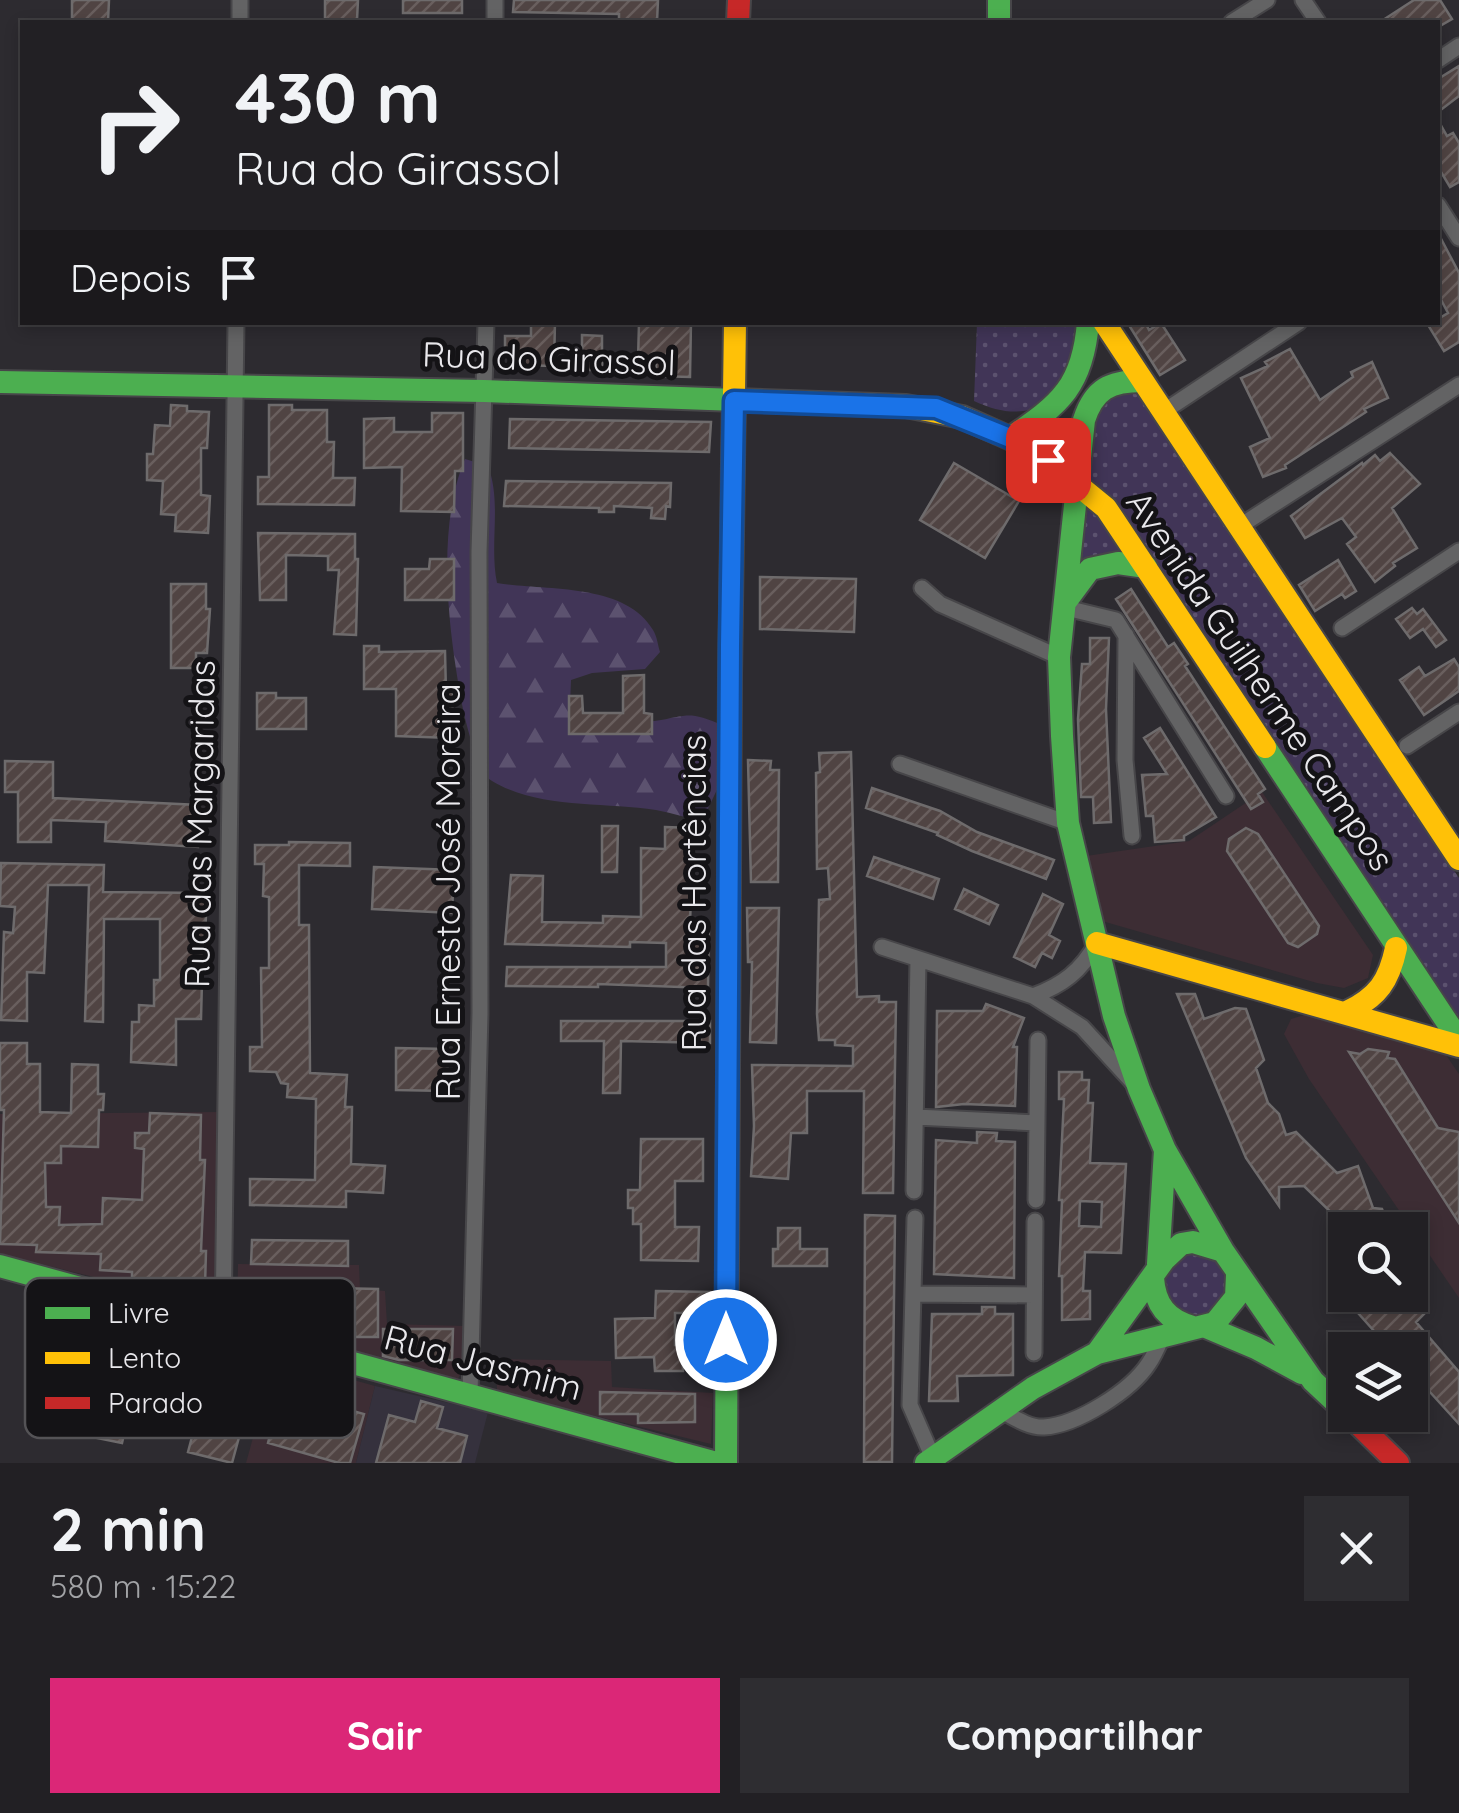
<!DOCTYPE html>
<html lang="pt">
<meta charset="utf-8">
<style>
:root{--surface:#222024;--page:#2e2d31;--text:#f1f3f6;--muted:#a2a3a6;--line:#3f3e41;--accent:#db2777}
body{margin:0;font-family:Quicksand,sans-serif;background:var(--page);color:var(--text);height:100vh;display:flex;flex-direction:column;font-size:38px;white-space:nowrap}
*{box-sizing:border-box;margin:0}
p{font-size:32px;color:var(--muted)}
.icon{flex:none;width:55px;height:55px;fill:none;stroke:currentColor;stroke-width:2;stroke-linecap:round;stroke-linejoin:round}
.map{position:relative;height:1463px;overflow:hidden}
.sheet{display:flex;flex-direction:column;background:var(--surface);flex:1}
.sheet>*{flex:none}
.banner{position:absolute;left:20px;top:20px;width:1420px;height:305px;border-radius:0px;box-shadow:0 5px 15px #0003,0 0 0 2px var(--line);background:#222024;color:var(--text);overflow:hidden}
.buttons{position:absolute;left:1328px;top:1212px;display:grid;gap:20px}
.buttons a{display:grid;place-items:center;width:100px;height:100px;border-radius:0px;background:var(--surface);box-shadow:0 5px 15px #0003,0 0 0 2px var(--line);font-size:50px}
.pin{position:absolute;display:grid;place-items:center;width:85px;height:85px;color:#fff;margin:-42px;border-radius:20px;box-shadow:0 5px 15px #0006}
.me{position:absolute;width:110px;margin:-55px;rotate:0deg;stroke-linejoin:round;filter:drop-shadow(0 0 8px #0008)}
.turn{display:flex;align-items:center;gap:35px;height:210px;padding:0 50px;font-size:45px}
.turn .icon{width:130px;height:130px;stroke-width:2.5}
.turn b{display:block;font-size:70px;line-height:85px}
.then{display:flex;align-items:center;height:95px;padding:0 50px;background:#0003;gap:20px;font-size:38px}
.round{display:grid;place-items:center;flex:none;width:105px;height:105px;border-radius:0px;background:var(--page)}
.head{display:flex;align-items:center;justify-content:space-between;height:170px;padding:0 50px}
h1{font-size:60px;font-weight:700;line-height:75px}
.action{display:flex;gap:20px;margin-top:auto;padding:20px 50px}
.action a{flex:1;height:115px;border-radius:0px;background:var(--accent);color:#fff;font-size:40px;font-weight:700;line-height:115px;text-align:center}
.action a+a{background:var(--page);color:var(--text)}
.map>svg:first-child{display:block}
.commercial{fill:#3d2d34}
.built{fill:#35313d}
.grass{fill:url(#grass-dots)}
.forest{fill:url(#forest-firs)}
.building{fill:url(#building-hatch);stroke:#6e6b6c;stroke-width:2.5;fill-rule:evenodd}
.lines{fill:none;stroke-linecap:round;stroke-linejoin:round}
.street-casing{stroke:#474649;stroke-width:19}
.fast-casing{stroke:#474649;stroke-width:26}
.slow-casing{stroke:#474649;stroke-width:26}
.jam-casing{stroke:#474649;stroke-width:26}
.street{stroke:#636364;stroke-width:15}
.fast{stroke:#4caf50;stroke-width:22}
.slow{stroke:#ffc107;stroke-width:22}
.jam{stroke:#c62828;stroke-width:22}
.route-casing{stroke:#114b97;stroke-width:25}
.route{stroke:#1a73e8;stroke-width:18}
.labels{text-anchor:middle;stroke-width:10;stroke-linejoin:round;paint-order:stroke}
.street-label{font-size:35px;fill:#e9e8ec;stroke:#141316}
.key{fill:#141316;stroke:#545356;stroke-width:2.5}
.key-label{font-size:28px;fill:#e9e8ec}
</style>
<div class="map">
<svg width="1459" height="1463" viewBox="0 0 1459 1463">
<defs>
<pattern id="grass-dots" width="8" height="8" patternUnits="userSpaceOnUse" patternTransform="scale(2.5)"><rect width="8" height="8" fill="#413557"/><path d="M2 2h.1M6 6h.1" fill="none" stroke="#5c526f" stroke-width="1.8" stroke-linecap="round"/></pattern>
<pattern id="forest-firs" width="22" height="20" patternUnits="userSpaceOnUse" patternTransform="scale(2.5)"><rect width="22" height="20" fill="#413557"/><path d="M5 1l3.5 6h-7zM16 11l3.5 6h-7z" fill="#5c526f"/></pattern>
<pattern id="building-hatch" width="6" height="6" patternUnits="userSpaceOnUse" patternTransform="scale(2.5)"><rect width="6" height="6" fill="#504443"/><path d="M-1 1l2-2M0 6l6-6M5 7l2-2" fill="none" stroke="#695f5e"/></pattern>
</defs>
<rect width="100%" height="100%" fill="#2d2b30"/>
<path class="commercial" d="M1262 792 1373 955 1368 978 1344 988 1317 983 1102 921 1086 856 1189 841Z
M1311 1013 1446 1055 1459 1074V1298L1309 1079 1284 1034 1291 1019Z
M219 1112 216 1307 0 1254V1114Z
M238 1264 359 1265 360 1289 385 1291 387 1324 465 1326 463 1370 456 1382 377 1363 237 1317Z
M275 1358 375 1386 356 1463H246Z
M496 1359 611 1361 612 1387 713 1393 711 1444 497 1392Z"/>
<path class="built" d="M375 1386 488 1412 475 1463H356Z"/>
<path class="grass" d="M977 323H1081C1080 334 1081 351 1076 362 1054 411 1021 423 974 401Z
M1128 385 1139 393 1459 878V1029L1092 482 1090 475 1098 403Z
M1087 503 1123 553 1076 566Z
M1201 1247 1229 1268 1228 1302 1198 1321 1165 1306C1160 1263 1159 1262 1201 1247Z"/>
<path class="forest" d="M465 459 488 466C502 503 489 544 497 583 543 591 625 582 653 630 657 636 658 646 660 652L645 669 592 673 571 680 570 704 584 725C605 724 626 724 647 722 686 718 684 708 724 726L725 773 702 821C687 818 672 813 656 810 598 801 522 811 476 769 475 748 467 730 463 709 449 635 435 530 465 459Z"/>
<path class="building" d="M72 0H109L108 22 72 19Z
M325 0H358L357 20H325Z
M403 0H462V13H403Z
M514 0H658L657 22 619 20V14L513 12Z
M1414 0H1440L1452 19 1438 27V22H1380Z
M1459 66V96L1438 112V79Z
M1438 120 1447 136 1453 133 1459 143V182L1450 187 1438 167Z
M1438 233 1459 273V342L1444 351 1428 325 1448 313 1438 294Z
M531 322H555L554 366 513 365 514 350 505 349V336H531Z
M691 322 690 377 656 376V361H638L639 323Z
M1127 322H1145L1149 330 1161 323 1185 360 1160 375Z
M582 335 602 336V370H582Z
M1290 349 1320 400 1353 377 1351 372 1372 362 1388 398 1364 409 1366 412 1285 465 1286 468 1263 477 1250 447 1270 438 1241 378 1268 366 1265 362Z
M171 405 187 406V411L209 412 207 448H201V495L210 496 208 533 175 531 176 515 161 514 163 481 147 480V454H153L155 425 170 426Z
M269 405H292V410H327V442H334L333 478H355L354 505 258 504V477H269Z
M432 413H463V471H455L454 512 401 511 402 467 364 468V419L394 418V432H432Z
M510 419 711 422 709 452 509 448Z
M1390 453 1420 484 1392 508 1417 548 1393 563 1395 566 1375 582 1347 544 1356 537 1342 518 1305 538 1291 516 1362 463 1363 465 1375 455 1380 461Z
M954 463 1019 501 985 558 920 520Z
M506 481 671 483 670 507 666 506 665 519 651 518 652 508 614 506V512H599V508L504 506Z
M258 533 355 534V559H358L356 635 334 634 339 570H328V556L286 555V600H260Z
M430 559H454V600H405V569H429Z
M1338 560 1356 591 1345 598 1342 594 1315 611 1299 585Z
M760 577 856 579 854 632 760 629Z
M171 584H206V609H210L207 653H196V668H171Z
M1131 589 1168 647 1174 643 1188 664 1185 666 1265 789 1258 794 1263 802 1251 809 1116 599Z
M1412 608 1417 614 1423 609 1446 640 1436 647 1423 629 1410 638 1396 619Z
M1090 638H1109L1106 709 1111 822 1094 823 1093 797H1081L1078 719 1082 664H1090Z
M364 646H379V652L445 651 446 692H453L451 738 396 736V689H364Z
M1454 659 1459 667V691L1424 715 1400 680 1419 667 1425 676Z
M644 675V713L652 714V734H569V696H582L583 713H623V676Z
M257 693H276V698H306V729H257Z
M1160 728 1216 817 1184 836V840L1155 842 1153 816H1146L1142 775 1167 774 1144 738Z
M851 752 857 997 879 996V1002H896L893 1193H863L864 1091H807V1133H791L788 1179 751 1176 754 1126 752 1065 853 1066V1046L835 1045V1040H819L817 1014 819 900 830 899 828 868 817 869 816 773 820 772 819 753Z
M748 760 771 761 770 770H779L778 882H751Z
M5 761 53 762V798L199 805 198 847 105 841 106 822 51 820V842H18V792H5Z
M872 788 940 811 977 832 1054 860 1046 879 972 851 937 835 938 833 866 808Z
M602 826H618L617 872H602Z
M665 827 693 828 690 925H709L708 988 598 984V987L506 986 507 967H666V943L630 942V947L505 944 511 875 543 876 542 922 603 923V916L641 917V848L665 849Z
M1246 828 1258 834 1319 926 1317 934 1298 947 1288 943 1227 851 1229 839Z
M289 842 350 843V866L299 865V925H309L310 1073 347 1075 345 1107H352L351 1164 385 1166 383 1193 346 1191V1207L250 1205V1179L315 1180 316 1099 287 1097 288 1084 281 1083 276 1072 250 1071V1047H262L261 968H269V897L263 896 264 864H255V845H289Z
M874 857 939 879 933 899 867 876Z
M1 863 104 865 103 892 207 893 204 958H195V981H202L201 1019H176V1065L131 1062 132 1022H139V1005L154 1006V980H160V919H104L103 1022 85 1021 89 885H48L44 973 27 972V1021L1 1020 4 932 13 933 15 907 0 906Z
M374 867 454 870 452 913 372 909Z
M964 889 998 905 989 924 955 909Z
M1043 894 1063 904 1049 935 1060 941 1052 958 1042 953 1035 967 1014 957Z
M747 908H779L776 1043 750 1042 752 962H748Z
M1177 994H1195L1204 1019 1235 1008 1246 1009 1264 1060 1256 1068 1268 1103 1279 1114 1286 1135 1296 1132 1337 1173 1358 1166 1373 1208 1382 1209 1390 1230H1342L1343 1224 1304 1186 1279 1187V1206L1246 1158Z
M986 1004 1024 1018 1013 1047H1017L1015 1106 964 1104 936 1107 937 1011H983Z
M561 1021H710V1043L621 1041 620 1093H603L604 1041H561Z
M0 1043H27V1064H40V1112L71 1113 72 1064 98 1065V1094H104L103 1110H99L98 1147 61 1146V1163H45L46 1207H60L59 1225 102 1224 103 1198 142 1200 144 1149 135 1148V1133H149L150 1113 201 1115 200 1160H205L201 1251H206L205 1286 132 1283V1272L100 1270 101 1254 36 1252 37 1245 0 1244 4 1110H0Z
M396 1048 448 1049 447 1091 396 1090Z
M1368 1049 1389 1052 1387 1058 1395 1059 1438 1128 1459 1132V1223L1349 1052 1360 1054Z
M1059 1072H1082V1080H1089L1088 1103H1093L1090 1163 1126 1164 1121 1253 1085 1252 1083 1291H1090V1319L1062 1320V1276H1059L1062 1200H1059L1064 1099H1059ZM1080 1201 1102 1202 1101 1227 1079 1226Z
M977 1132 997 1133 996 1141 1015 1142 1014 1278 934 1274 936 1140 977 1143Z
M641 1139H703V1181H675V1227H699L698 1261 641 1260V1224H633V1208H628V1190H640Z
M865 1215 895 1216 892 1462H864Z
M778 1228H800V1249H827V1266H773V1249H778Z
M252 1240 348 1241V1266L251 1264Z
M333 1288 378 1289V1337H355V1333L330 1331Z
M656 1291 710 1292 709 1313H675V1345H682L683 1371H655L654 1357 616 1358 615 1319 655 1318Z
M1342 1295H1416L1428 1310 1416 1322 1459 1372V1424L1410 1370V1350H1391Z
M982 1307H995V1314H1013V1375L957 1376 958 1401H929L932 1314H982Z
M383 1329H453L452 1360H399L383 1356Z
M207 1380 251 1393 232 1463 188 1452Z
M282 1391 364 1414 350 1463H339L268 1443 273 1424 267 1422 271 1407 277 1409Z
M77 1392 131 1403 122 1443 68 1432Z
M600 1392 695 1394V1422L638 1423V1414H600Z
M421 1401 443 1407 437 1428 467 1436 460 1463H376L389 1415 415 1422Z"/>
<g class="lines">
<defs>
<path id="street" d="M1303 0 1318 22
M240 22V0
M495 22V0
M1232 22 1267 0
M1438 60 1459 46
M1438 205 1459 238
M1163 412 1299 322
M1240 526 1459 385
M922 588 940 604 1059 657
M1062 607 1116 620 1226 796
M1342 628 1459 551
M1126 635 1125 760 1132 836
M1407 746 1459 712
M900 764 1068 823
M882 947 1033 996 1082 1027 1136 1086
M1033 996C1063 985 1081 971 1097 943
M916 1117 1037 1123
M914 1191 918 959
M1036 1200 1038 1040
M915 1218 910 1405 933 1458
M913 1294 1033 1295
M223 1327 236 322
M1034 1353 1035 1221
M470 1394 480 1013 479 552 486 322
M1000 1410C1013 1417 1029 1428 1044 1427 1077 1425 1131 1391 1149 1363 1155 1354 1159 1344 1163 1335"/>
<path id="fast" d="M999 0V22
M1142 381C1110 381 1094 389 1084 420L1059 657 1062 736 1068 823 1114 1016 1139 1089 1165 1150 1223 1251 1313 1381 1345 1411
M0 382 484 391 819 403
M1010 438C1061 404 1083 385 1088 322
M1067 600 1090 569 1118 563 1146 567
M1265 747 1459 1040
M1158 1264 1165 1150
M0 1266 717 1463
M1153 1278C1155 1305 1167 1320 1193 1327
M1204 1326 1256 1348 1302 1373
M1097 1353 1164 1260 1181 1244 1193 1242 1223 1251
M726 1463 730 676
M926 1463 1033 1388 1097 1353 1215 1323 1236 1297 1237 1275"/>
<path id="slow" d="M1104 322 1459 859
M819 403 906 406 962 417 1014 440 1062 472 1106 508 1265 747
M730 676 735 322
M1097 943 1459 1046
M1347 1012C1378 997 1389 981 1396 948"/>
<path id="jam" d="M738 22 739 0
M1349 1415 1398 1463"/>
</defs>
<use href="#street" class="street-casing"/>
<use href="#fast" class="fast-casing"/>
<use href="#slow" class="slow-casing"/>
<use href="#jam" class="jam-casing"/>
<use href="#street" class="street"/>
<use href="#fast" class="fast"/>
<use href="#slow" class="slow"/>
<use href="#jam" class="jam"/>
</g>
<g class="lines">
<defs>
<path id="route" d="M726 1340 730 645 734 401 936 408 1010 438 1048 460"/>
</defs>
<use href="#route" class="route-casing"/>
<use href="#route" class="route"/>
</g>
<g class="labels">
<g class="street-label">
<text transform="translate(549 359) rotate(2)" y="12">Rua do Girassol</text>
<text transform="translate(1260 681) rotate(56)" y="12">Avenida Guilherme Campos</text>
<text transform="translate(200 824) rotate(-89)" y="12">Rua das Margaridas</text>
<text transform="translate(448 892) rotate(-90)" y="12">Rua Ernesto José Moreira</text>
<text transform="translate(694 893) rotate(-90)" y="12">Rua das Hortências</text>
<text transform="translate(483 1363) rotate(15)" y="12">Rua Jasmim</text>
</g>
</g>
<rect x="25" y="1278" width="330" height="160" rx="15" class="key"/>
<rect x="45" y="1307" width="45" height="12" fill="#4caf50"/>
<rect x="45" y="1352" width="45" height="12" fill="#ffc107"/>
<rect x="45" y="1397" width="45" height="12" fill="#c62828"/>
<g class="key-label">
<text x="108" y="1323">Livre</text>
<text x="108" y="1368">Lento</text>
<text x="108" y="1413">Parado</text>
</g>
</svg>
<div class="buttons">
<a><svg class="icon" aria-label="search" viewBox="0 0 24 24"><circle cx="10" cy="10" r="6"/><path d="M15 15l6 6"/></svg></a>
<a><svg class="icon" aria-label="layers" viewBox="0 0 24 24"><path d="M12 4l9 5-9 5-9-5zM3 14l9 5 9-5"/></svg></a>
</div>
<div class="pin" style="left:1048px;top:460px;background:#d93025"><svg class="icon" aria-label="arrive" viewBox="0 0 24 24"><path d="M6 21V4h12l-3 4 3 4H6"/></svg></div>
<svg class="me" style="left:726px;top:1340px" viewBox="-20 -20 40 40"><circle r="17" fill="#1a73e8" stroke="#fff" stroke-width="3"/><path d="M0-11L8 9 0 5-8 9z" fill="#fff"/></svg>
<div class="banner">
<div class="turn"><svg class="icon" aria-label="right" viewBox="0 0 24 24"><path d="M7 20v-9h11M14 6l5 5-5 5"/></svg><div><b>430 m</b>Rua do Girassol</div></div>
<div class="then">Depois<svg class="icon" aria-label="arrive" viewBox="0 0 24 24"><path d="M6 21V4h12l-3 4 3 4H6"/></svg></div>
</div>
</div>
<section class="sheet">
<div class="head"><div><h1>2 min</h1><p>580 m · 15:22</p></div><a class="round"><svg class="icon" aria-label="close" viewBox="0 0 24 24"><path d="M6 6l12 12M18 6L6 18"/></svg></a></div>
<div class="action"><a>Sair</a><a>Compartilhar</a></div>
</section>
